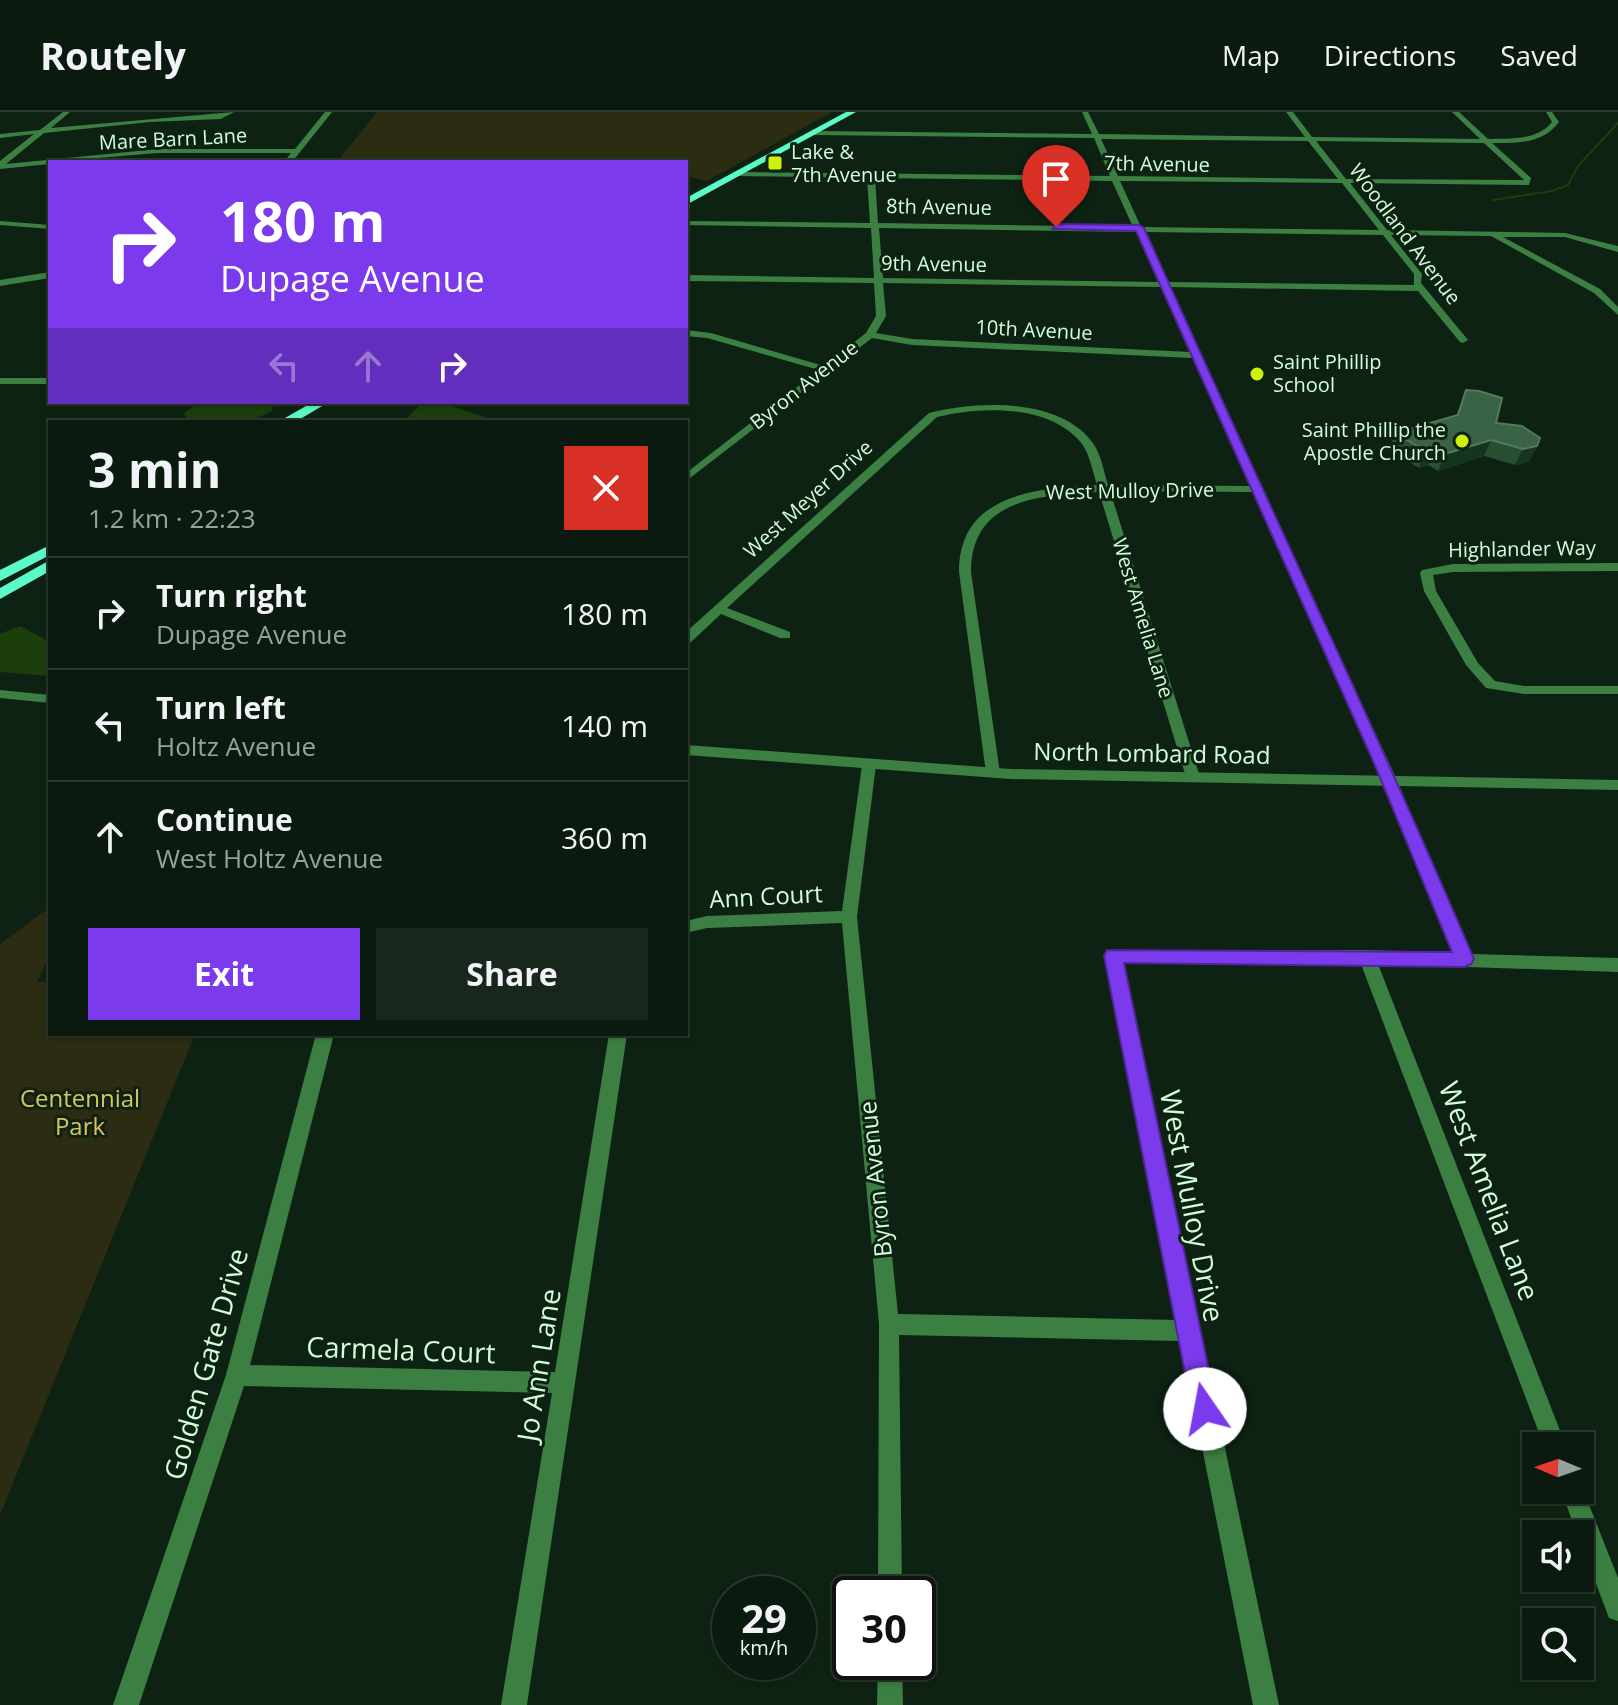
<!DOCTYPE html>
<meta charset="utf-8">
<style>
:root{--surface:#0a1a0e;--page:#18271c;--text:#f1f3f6;--muted:#99a19e;--line:#2a382e;--accent:#7c3aed}
body{margin:0;font-family:"Open Sans",sans-serif;background:var(--page);color:var(--text);height:100vh;display:flex;flex-direction:column;font-size:30px;white-space:nowrap}
*{box-sizing:border-box;margin:0}
p{font-size:26px;color:var(--muted)}
.icon{flex:none;width:44px;height:44px;fill:none;stroke:currentColor;stroke-width:2;stroke-linecap:round;stroke-linejoin:round}
.map{position:relative;flex:1;overflow:hidden}
.sheet{position:absolute;left:48px;top:308px;width:640px;height:616px;display:flex;flex-direction:column;background:var(--surface);border-radius:0px;box-shadow:0 2px 6px #0004,0 0 0 2px var(--line)}
.sheet>*{flex:none}
.top-card{position:absolute;left:48px;top:48px;width:640px;height:244px;border-radius:0px;box-shadow:0 2px 6px #0004,0 0 0 2px var(--line);background:#7c3aed;color:#fff;overflow:hidden}
.needle{width:52px;rotate:272deg}
.tools{position:absolute;left:1522px;top:1320px;display:grid;gap:16px}
.tools a{display:grid;place-items:center;width:72px;height:72px;border-radius:0px;background:var(--surface);box-shadow:0 2px 6px #0004,0 0 0 2px var(--line);font-size:40px}
.speed{position:absolute;left:712px;top:1464px;display:flex;gap:16px;font-size:40px;font-weight:700;text-align:center}
.speed>*{display:grid;place-content:center;width:104px;height:104px;border-radius:50%;background:var(--surface);box-shadow:0 2px 6px #0004,0 0 0 2px var(--line);line-height:1}
.speed small{font-size:20px;font-weight:400}
.speed .limit{border:4px solid #111;border-radius:12px;background:#fff;color:#111}
.pin{position:absolute;display:grid;place-items:center;width:68px;height:68px;color:#fff;margin:-82px -34px;border-radius:50% 50% 50% 0;rotate:-45deg;box-shadow:0 0 8px #0007}
.pin .icon{rotate:45deg}
.me{position:absolute;width:88px;margin:-44px;rotate:348deg;stroke-linejoin:round;filter:drop-shadow(0 0 6px #0008)}
.turn{display:flex;align-items:center;gap:28px;height:168px;padding:0 40px;font-size:36px}
.turn .icon{width:104px;height:104px;stroke-width:2.5}
.turn b{display:block;font-size:56px;line-height:68px}
.lanes{display:flex;align-items:center;height:76px;padding:0 40px;background:#0003;justify-content:center;gap:40px;direction:ltr}
.lanes .off{opacity:.35}
.round{display:grid;place-items:center;flex:none;width:84px;height:84px;border-radius:0px;background:var(--page)}
.overview{display:flex;align-items:center;justify-content:space-between;height:136px;padding:0 40px}
h1{font-size:48px;font-weight:700;line-height:60px}
.action{display:flex;gap:16px;margin-top:auto;padding:16px 40px}
.action a{flex:1;height:92px;border-radius:0px;background:var(--accent);color:#fff;font-size:32px;font-weight:700;line-height:92px;text-align:center}
.action a+a{background:var(--page);color:var(--text)}
ul{padding:0;list-style:none}
li{display:flex;align-items:center;gap:24px;height:112px;padding:0 40px;border-top:2px solid var(--line)}
li div{flex:1}
li b{display:block;font-size:30px}
li em{font-style:normal}
header{display:flex;align-items:center;gap:48px;box-sizing:border-box;height:112px;padding:0 40px;background:var(--surface);border-bottom:2px solid var(--line)}
header strong{font-size:38px}
nav{display:flex;gap:44px;margin-inline-start:auto;font-size:28px}
.map>svg:first-child{display:block}
.green{fill:#2b2c12}
.water{fill:#1b3e0b}
.lines{fill:none;stroke-linecap:round;stroke-linejoin:round}
.stream{stroke:#1b3e0b;stroke-width:2}
.minor{fill:#3b7f42;fill-rule:evenodd}
.tertiary{fill:#3b7f42;fill-rule:evenodd}
.primary{fill:#5cfac8;fill-rule:evenodd}
.wall{fill:#284f32}
.shaded-wall{fill:#16351e}
.building{fill:#3a6244;stroke:#527a5b;stroke-width:2}
.route{fill:#7c3aed;stroke:#51269a;stroke-width:2}
.poi-dot{fill:#cdf208;stroke:#0e2213;stroke-width:3}
.labels{text-anchor:middle;stroke-width:6;stroke-linejoin:round;paint-order:stroke}
.far-street-label{font-size:20px;fill:#d1fdd9;stroke:#0e2213}
.far-poi-label{font-size:20px;fill:#d1fdd9;stroke:#0e2213;text-anchor:start}
.street-label{font-size:24px;fill:#d1fdd9;stroke:#0e2213}
.park-label{font-size:24px;fill:#dbc35f;stroke:#0e2213}
.near-street-label{font-size:28px;fill:#d1fdd9;stroke:#0e2213}
</style>
<header>
<strong>Routely</strong>
<nav><a>Map</a><a>Directions</a><a>Saved</a></nav>
</header>
<div class="map">
<svg width="1618" height="1593" viewBox="0 0 1618 1593">
<rect width="100%" height="100%" fill="#0e2213"/>
<path class="green" d="M377 0H832L707 69 686 64V50H337Z
M50 795V843L37 870H50V922H195L0 1403V832Z"/>
<path class="water" d="M200 290 268 291 273 295 272 299 249 310H188L184 301Z
M422 290 455 295 498 310H404Z
M20 514 50 530V564L0 560V522Z"/>
<g class="lines">
<path class="stream" d="M1493 88 1552 79 1568 73 1578 54 1618 11"/>
<path class="minor" d="M63 0H70L51 16 234 0 221 7 150 10 44 21 6 52 158 37H295L325 0H332L292 50H284L291 41H158L50 50V52L0 57V49L34 22 0 26V22L40 18Z
M1082 0H1088L1099 22 1305 25 1286 0H1293L1312 25 1480 27 1452 0H1459L1488 27C1510 26 1537 29 1552 10L1546 0H1552L1559 10C1543 32 1517 31 1492 31L1531 66 1529 73 1350 71 1387 118 1565 121 1618 134V140L1565 125H1503L1600 177 1618 195V203L1594 181 1491 124 1391 123 1422 162 1421 171 1468 228 1463 231 1460 230 1418 179 1169 175 1392 657 1471 842 1618 846V860L1378 852 1566 1334H1544L1361 852 1123 851 1279 1593H1253L1181 1229 899 1223 902 1482H878L879 1212 842 811 707 816 686 821V809L707 804 842 799 862 653 864 650H874L876 653 857 805 898 1202 1177 1208 1105 844 1107 839 1367 838 1454 841 1378 657 1253 380 1110 379 1200 665 1193 670 1186 665 1099 380C1041 383 971 386 971 460L1000 661 993 666 986 661 959 460C959 382 1036 376 1097 373 1093 361 1090 343 1082 332 1051 292 981 294 937 305L727 496 790 520V526H780L721 502 691 530 686 531V520L929 301C978 289 1060 285 1093 331 1101 342 1104 360 1108 373L1250 374 1192 246 912 233 872 226 686 369V361L819 258 707 226 686 224V218L711 221 824 254 866 221 876 204 874 171 686 169V163L874 166 871 116 686 113V109L870 111 867 66 739 64 736 60 1110 64 1094 26 813 23 809 21 813 19 1092 22ZM1101 27 1308 29 1338 67 1118 64ZM1316 29 1484 31 1524 68 1346 67ZM875 66 1112 69 1133 115 878 111ZM1120 69 1342 71 1379 118 1141 115ZM879 116 1136 120 1158 170 883 166ZM1144 120 1383 123 1414 162V173L1167 170ZM883 171 1161 175 1190 240 912 227 876 221 886 204Z
M0 109 50 113V117L0 113Z
M50 160V166L0 174V168Z
M0 266H50V272H0Z
M1618 451V459L1453 460 1433 463 1436 479 1478 551 1495 569 1524 574H1618V582H1524L1486 576 1466 553 1424 479 1420 461 1422 458 1453 452Z
M316 922H334L250 1253 555 1260 609 922H627L527 1593H501L552 1281 244 1274 139 1593H113L226 1263Z
M1580 1370 1618 1466V1509L1609 1506 1580 1429V1422H1577L1561 1378H1580Z
M878 1550H902L903 1593H877Z"/>
<path class="tertiary" d="M0 578 50 583V591L0 586Z
M686 633 1011 657 1618 668V678L1011 667 686 643Z"/>
<path class="primary" d="M846 0H856L686 93V86Z
M313 290H329L295 310H278Z
M50 433V443L0 469V458Z
M50 448V459L0 487V476Z"/>
</g>
<path class="wall" d="M1466 278 1496 311 1537 334 1529 350 1515 353 1484 344 1438 359 1428 353 1419 356 1389 338 1395 321 1456 304Z"/>
<path class="shaded-wall" d="M1491 328 1484 344 1438 359 1445 342Z
M1537 334 1529 350 1515 353 1523 337Z
M1435 336 1428 353 1419 356 1426 339Z"/>
<path class="building" d="M1466 278 1479 279 1502 286 1496 311 1522 314 1540 326 1537 334 1523 337 1491 328 1445 342 1435 336 1426 339 1395 321 1458 303Z"/>
<path class="route" d="M1056 112 1139 113 1144 116C1253 360 1369 601 1474 847L1471 852 1465 855 1124 851 1217 1297 1213 1306 1205 1310 1196 1306 1192 1297 1104 844 1107 838 1452 840 1374 651 1136 119 1053 117Z"/>
<g class="poi-dot">
<rect x="767" y="43" width="16" height="16" rx="4"/>
<circle cx="1257" cy="262" r="8"/>
<circle cx="1462" cy="329" r="8"/>
</g>
<g class="labels">
<g class="far-street-label">
<text transform="translate(173 27) rotate(-3)" y="7">Mare Barn Lane</text>
<text transform="translate(1157 52) rotate(1)" y="7">7th Avenue</text>
<text transform="translate(939 95) rotate(1)" y="7">8th Avenue</text>
<text transform="translate(1405 122) rotate(53)" y="7">Woodland Avenue</text>
<text transform="translate(934 152) rotate(1)" y="7">9th Avenue</text>
<text transform="translate(1034 218) rotate(3)" y="7">10th Avenue</text>
<text transform="translate(804 273) rotate(-38)" y="7">Byron Avenue</text>
<text transform="translate(1130 379) rotate(-1)" y="7">West Mulloy Drive</text>
<text transform="translate(808 387) rotate(-42)" y="7">West Meyer Drive</text>
<text transform="translate(1522 437) rotate(-1)" y="7">Highlander Way</text>
<text transform="translate(1143 506) rotate(73)" y="7">West Amelia Lane</text>
</g>
<g class="far-poi-label">
<text x="791" y="47">Lake &amp;<tspan x="791" dy="23">7th Avenue</tspan></text>
<text x="1273" y="257">Saint Phillip<tspan x="1273" dy="23">School</tspan></text>
<text x="1446" y="325" text-anchor="end">Saint Phillip the<tspan x="1446" dy="23">Apostle Church</tspan></text>
</g>
<g class="street-label">
<text transform="translate(1152 642) rotate(1)" y="8">North Lombard Road</text>
<text transform="translate(766 785) rotate(-3)" y="8">Ann Court</text>
<text transform="translate(876 1067) rotate(-96)" y="8">Byron Avenue</text>
</g>
<g class="park-label">
<text x="80" y="995">Centennial<tspan x="80" dy="28">Park</tspan></text>
</g>
<g class="near-street-label">
<text transform="translate(1489 1079) rotate(69)" y="10">West Amelia Lane</text>
<text transform="translate(1192 1094) rotate(79)" y="10">West Mulloy Drive</text>
<text transform="translate(401 1238) rotate(2)" y="10">Carmela Court</text>
<text transform="translate(206 1252) rotate(-74)" y="10">Golden Gate Drive</text>
<text transform="translate(539 1253) rotate(-81)" y="10">Jo Ann Lane</text>
</g>
</g>
</svg>
<div class="tools">
<a><svg class="needle" viewBox="-14 -14 28 28"><path d="M0-13l5 13h-10z" fill="#e53935"/><path d="M0 13l5-13h-10z" fill="#99a19e"/></svg></a>
<a><svg class="icon" aria-label="sound" viewBox="0 0 24 24"><path d="M4 9h4l5-4v14l-5-4H4zM17 9q2 3 0 6"/></svg></a>
<a><svg class="icon" aria-label="search" viewBox="0 0 24 24"><circle cx="10" cy="10" r="6"/><path d="M15 15l6 6"/></svg></a>
</div>
<div class="speed"><div>29<small>km/h</small></div><div class="limit">30</div></div>
<div class="pin" style="left:1056px;top:115px;background:#d93025"><svg class="icon" aria-label="arrive" viewBox="0 0 24 24"><path d="M6 21V4h12l-3 4 3 4H6"/></svg></div>
<svg class="me" style="left:1205px;top:1297px" viewBox="-20 -20 40 40"><circle r="19" fill="#fff"/><path d="M0-13L10 11 0 6-10 11z" fill="#7c3aed"/></svg>
<div class="top-card">
<div class="turn"><svg class="icon" aria-label="right" viewBox="0 0 24 24"><path d="M7 20v-9h11M14 6l5 5-5 5"/></svg><div><b>180 m</b>Dupage Avenue</div></div>
<div class="lanes"><svg class="icon off" aria-label="left" viewBox="0 0 24 24"><path d="M17 20v-9H6M10 6l-5 5 5 5"/></svg><svg class="icon off" aria-label="ahead" viewBox="0 0 24 24"><path d="M12 20V5M6 11l6-6 6 6"/></svg><svg class="icon" aria-label="right" viewBox="0 0 24 24"><path d="M7 20v-9h11M14 6l5 5-5 5"/></svg></div>
</div>
<section class="sheet">
<div class="overview"><div><h1>3 min</h1><p>1.2 km · 22:23</p></div><a class="round" style="background:#d93025;color:#fff"><svg class="icon" aria-label="close" viewBox="0 0 24 24"><path d="M6 6l12 12M18 6L6 18"/></svg></a></div>
<ul>
<li><svg class="icon" aria-label="right" viewBox="0 0 24 24"><path d="M7 20v-9h11M14 6l5 5-5 5"/></svg><div><b>Turn right</b><p>Dupage Avenue</p></div><em>180 m</em></li>
<li><svg class="icon" aria-label="left" viewBox="0 0 24 24"><path d="M17 20v-9H6M10 6l-5 5 5 5"/></svg><div><b>Turn left</b><p>Holtz Avenue</p></div><em>140 m</em></li>
<li><svg class="icon" aria-label="ahead" viewBox="0 0 24 24"><path d="M12 20V5M6 11l6-6 6 6"/></svg><div><b>Continue</b><p>West Holtz Avenue</p></div><em>360 m</em></li>
</ul>
<div class="action"><a>Exit</a><a>Share</a></div>
</section>
</div>
